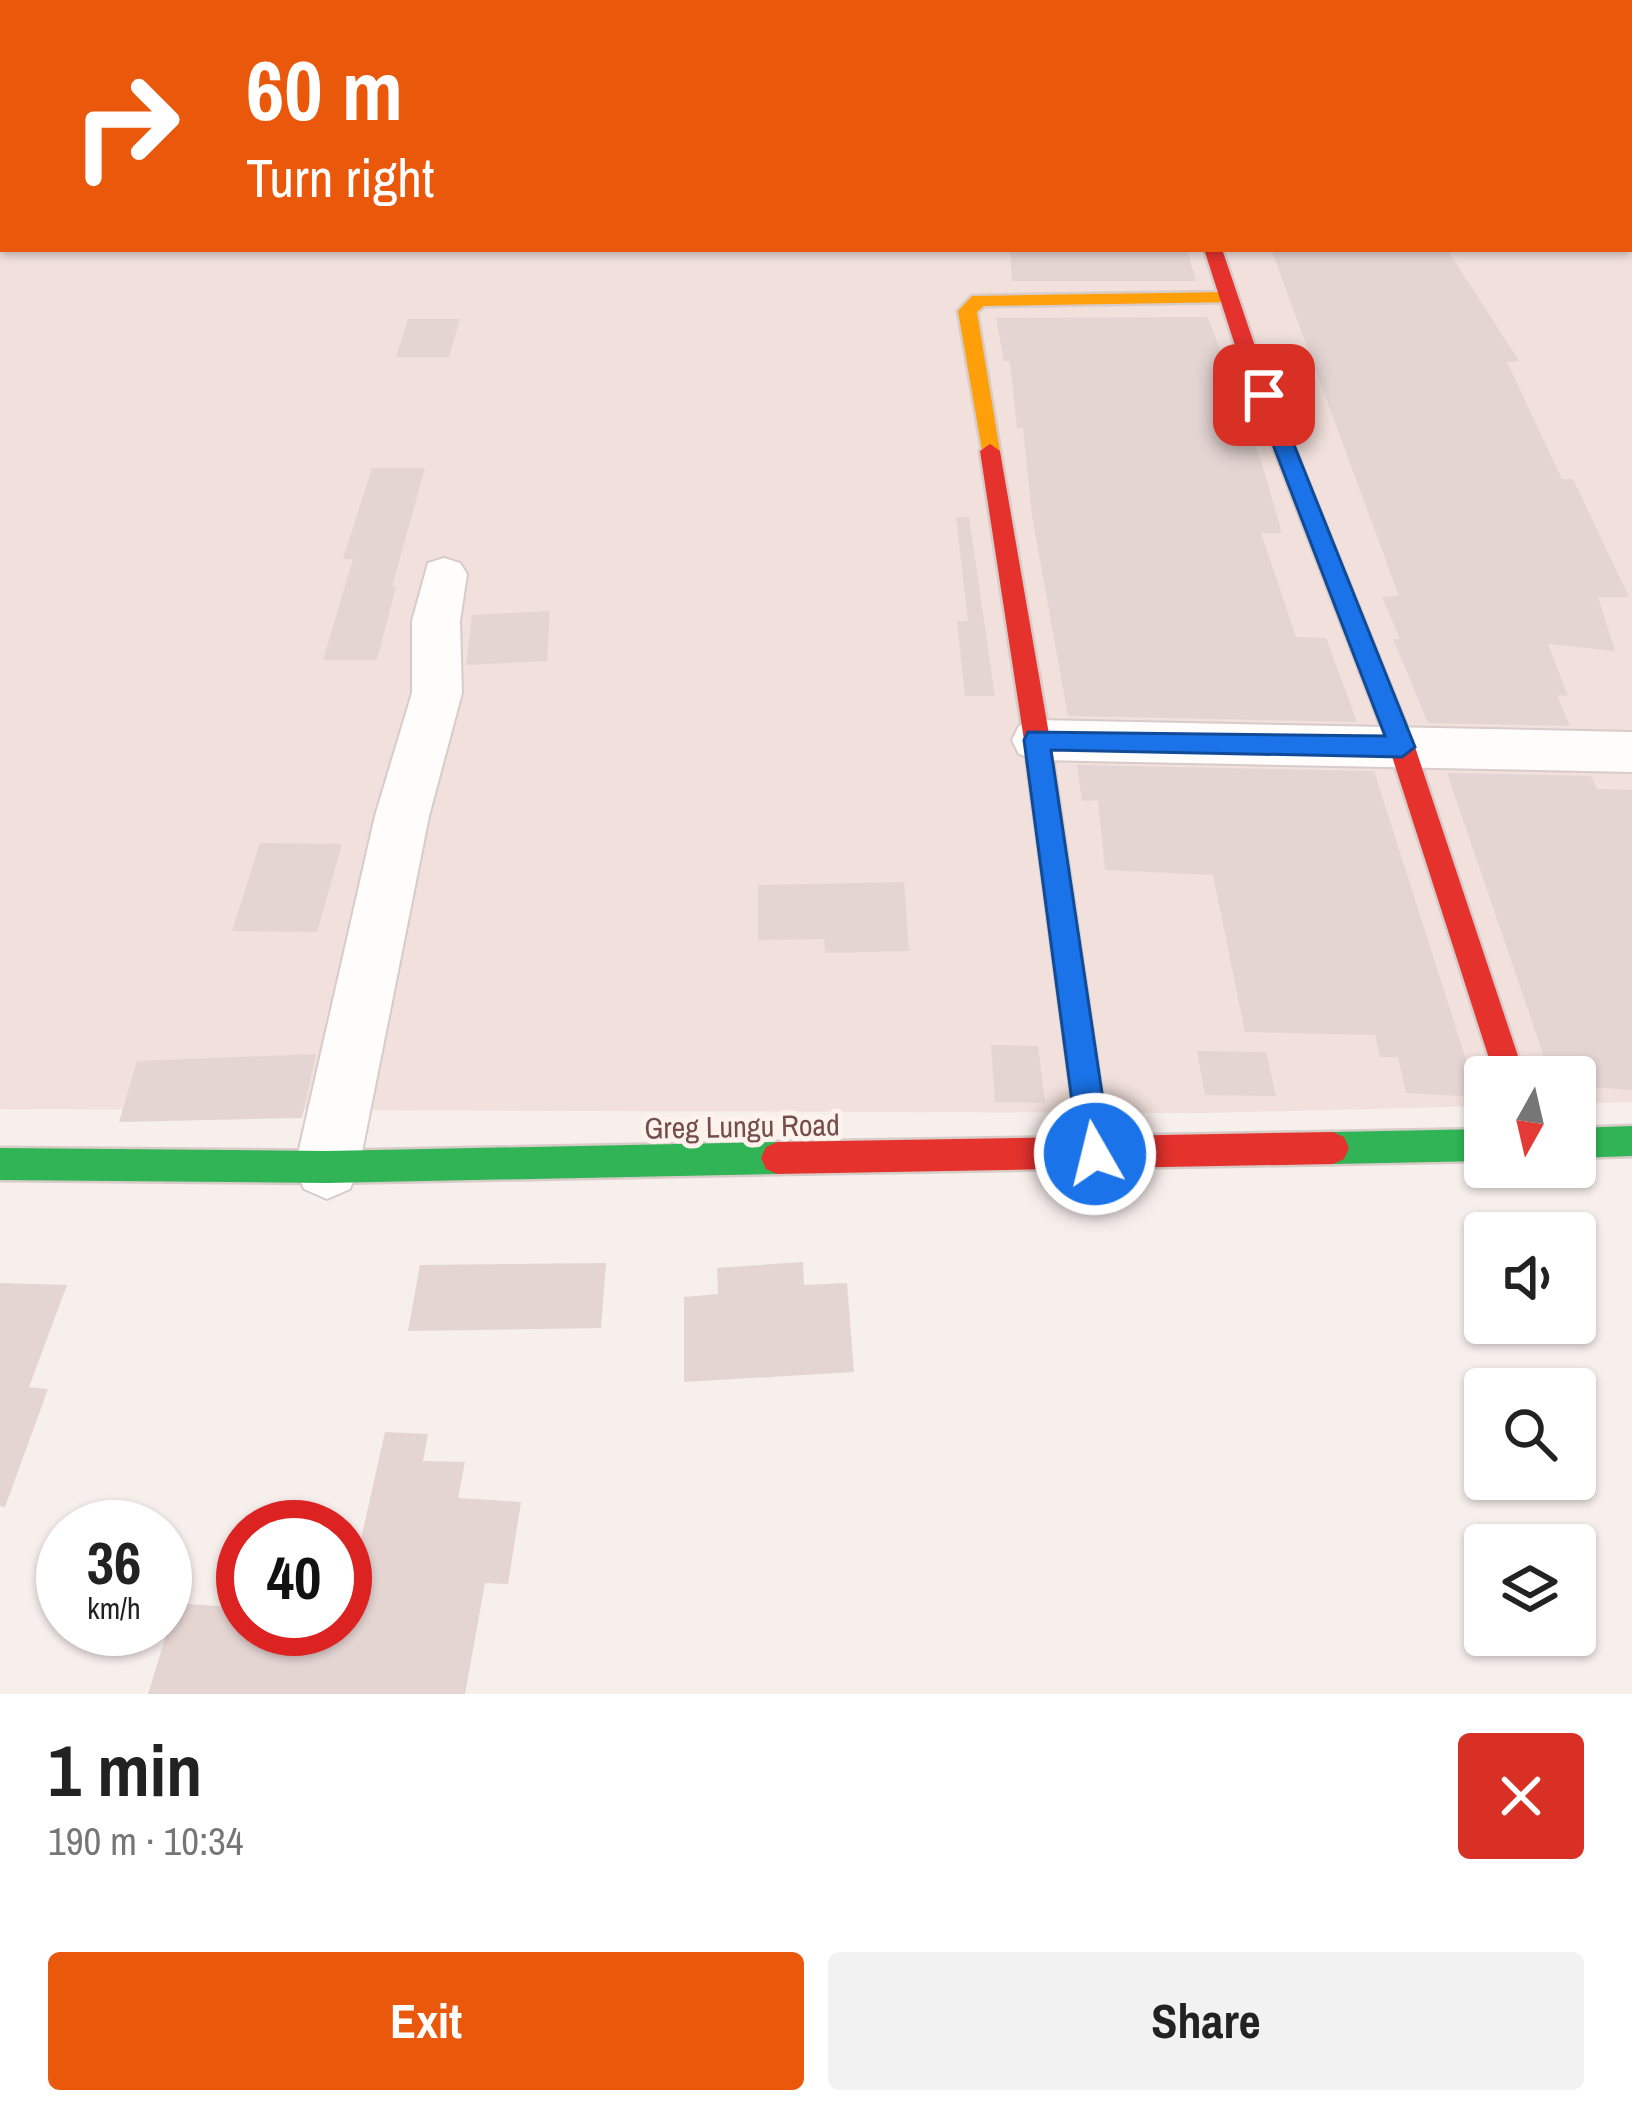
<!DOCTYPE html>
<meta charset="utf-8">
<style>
:root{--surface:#fff;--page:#f2f2f2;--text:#222;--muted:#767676;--accent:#ea580c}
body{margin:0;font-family:"Archivo Narrow",sans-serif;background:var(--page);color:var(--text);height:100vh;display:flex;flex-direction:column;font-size:45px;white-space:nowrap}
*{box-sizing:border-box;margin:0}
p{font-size:39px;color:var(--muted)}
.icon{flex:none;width:66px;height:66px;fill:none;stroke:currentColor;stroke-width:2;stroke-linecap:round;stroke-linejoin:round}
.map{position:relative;height:1694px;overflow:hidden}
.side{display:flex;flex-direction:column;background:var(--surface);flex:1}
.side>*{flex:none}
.banner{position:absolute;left:0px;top:0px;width:1632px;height:252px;box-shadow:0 3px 9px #0004;background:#ea580c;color:#fff;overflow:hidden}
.needle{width:78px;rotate:188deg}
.buttons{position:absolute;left:1464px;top:1056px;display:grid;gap:24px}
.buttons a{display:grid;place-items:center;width:132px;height:132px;border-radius:12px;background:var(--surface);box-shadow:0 3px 9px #0004;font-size:60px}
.speed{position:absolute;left:36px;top:1500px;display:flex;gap:24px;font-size:60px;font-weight:700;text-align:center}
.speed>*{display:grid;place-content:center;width:156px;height:156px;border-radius:50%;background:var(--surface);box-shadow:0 3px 9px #0004;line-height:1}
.speed small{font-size:30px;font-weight:400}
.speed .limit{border:18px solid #d22;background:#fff;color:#111}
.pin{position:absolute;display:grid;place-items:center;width:102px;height:102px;color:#fff;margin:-51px;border-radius:24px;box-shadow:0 6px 18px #0006}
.me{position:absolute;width:132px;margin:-66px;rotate:352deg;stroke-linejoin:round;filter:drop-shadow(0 0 9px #0008)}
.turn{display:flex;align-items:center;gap:42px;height:252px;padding:0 48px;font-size:54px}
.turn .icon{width:156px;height:156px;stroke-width:2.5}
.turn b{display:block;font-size:84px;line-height:102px}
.round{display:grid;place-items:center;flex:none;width:126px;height:126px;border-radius:12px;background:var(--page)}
.headline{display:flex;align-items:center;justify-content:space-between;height:204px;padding:0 48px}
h1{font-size:72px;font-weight:700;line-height:90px}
.cta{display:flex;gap:24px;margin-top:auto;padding:24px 48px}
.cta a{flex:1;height:138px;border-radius:12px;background:var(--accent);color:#fff;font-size:48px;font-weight:700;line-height:138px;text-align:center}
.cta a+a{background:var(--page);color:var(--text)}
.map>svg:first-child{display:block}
.residential{fill:#f1e0db;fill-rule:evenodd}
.building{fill:#e4d5d3}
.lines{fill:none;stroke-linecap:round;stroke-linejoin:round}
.street-casing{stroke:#d7ccca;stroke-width:4}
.fast-casing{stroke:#d8ccc9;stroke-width:5}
.slow-casing{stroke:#d8ccc9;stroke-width:5}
.jam-casing{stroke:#d8ccc9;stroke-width:5}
.street{fill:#fefdfc;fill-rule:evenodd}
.fast{fill:#30b455;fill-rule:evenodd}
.slow{fill:#ff9f0a;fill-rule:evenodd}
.jam{fill:#e5322d;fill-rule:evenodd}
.route{fill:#1a73e8;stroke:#114b97;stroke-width:3}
.labels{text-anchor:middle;stroke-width:10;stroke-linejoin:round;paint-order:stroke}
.street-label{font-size:30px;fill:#754d4c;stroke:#fef2ed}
</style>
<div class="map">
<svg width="1632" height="1694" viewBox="0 0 1632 1694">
<rect width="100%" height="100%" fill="#f7efec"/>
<path class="residential" d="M0 0H1632V1102L1575 1104V1077H1485V1106L1205 1113 0 1109ZM3 3H1629V249H3Z"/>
<path class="building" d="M1010 249H1187L1196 281H1012Z
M1271 249H1447L1519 361 1507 362 1562 479H1573L1629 597H1598L1615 651 1548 644 1568 696 1557 695 1570 726 1428 723 1393 639H1400L1382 597 1399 596Z
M1208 317 1262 464 1282 533H1261L1296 637 1326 638 1357 722 1068 716 1032 516 1023 428H1017L1010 361H1004L996 318Z
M408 319H460L449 357H396Z
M372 468H425L392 587H396L377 660H323L353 559H343Z
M956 517H969L995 696H965L957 621H968Z
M550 611 547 661 466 665 472 615Z
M1077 765 1374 771 1478 1097 1406 1093 1398 1057H1380L1375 1035 1245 1032 1213 875 1105 870 1098 800 1082 801Z
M1447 773 1591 776 1597 789 1632 790V1090L1575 1086V1077H1551Z
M260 843 342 844 317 932 232 931Z
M904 882 909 951 825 953 824 939 758 940V885Z
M991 1045 1038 1046 1045 1103 995 1102Z
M1197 1051 1266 1052 1276 1096 1205 1095Z
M316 1054 302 1118 119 1122 137 1061Z
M803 1262 804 1285 847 1283 854 1372 684 1382V1297L718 1294 717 1268Z
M606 1263 601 1328 408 1331 420 1265Z
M0 1283 67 1285 29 1387 48 1389 5 1507 0 1506Z
M385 1432 428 1434 423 1461 465 1462 458 1498 521 1502 508 1584 485 1583 465 1694H148L176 1603 243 1608V1629H345V1610Z"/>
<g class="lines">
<defs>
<path id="street" d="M893 0H921L922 3H894Z
M1618 0H1632V15L1629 3H1616Z
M0 59H3V77H0Z
M444 558 460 563 467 574 460 621 462 693 429 816 359 1167 350 1189 327 1199 304 1189 295 1167 375 816 412 693V621L428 563Z
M1037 720 1632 732V772L1037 760 1019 754 1012 740 1019 726Z"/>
<path id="fast" d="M1632 1126V1156L1575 1158V1128Z
M1485 1129V1161L1333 1164 1322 1159 1317 1148 1322 1137 1333 1132Z
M777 1142 788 1147 793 1158 788 1169 777 1174 327 1183 0 1180V1148L327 1151Z"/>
<path id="slow" d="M1230 292 1237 294V302L984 306 977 312 1000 451 990 458 983 456 958 311 972 296Z"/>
<path id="jam" d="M1204 249H1222L1261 364 1415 747 1525 1077H1495L1389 747 1241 364Z
M990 444 1000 451 1050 740 1108 1136 1333 1132 1344 1137 1349 1148 1344 1159 1333 1164 777 1174 766 1169 761 1158 766 1147 777 1142 1077 1137 1024 740 980 451Z"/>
</defs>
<use href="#street" class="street-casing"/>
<use href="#fast" class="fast-casing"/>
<use href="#slow" class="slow-casing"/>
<use href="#jam" class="jam-casing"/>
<use href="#street" class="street"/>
<use href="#fast" class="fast"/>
<use href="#slow" class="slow"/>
<use href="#jam" class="jam"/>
</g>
<path class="route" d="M1264 389 1274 395 1415 747 1402 757 1051 750 1111 1154 1106 1165 1095 1170 1083 1165 1079 1154 1024 740 1028 732 1385 736 1254 395Z"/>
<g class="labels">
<g class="street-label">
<text transform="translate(742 1127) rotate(-1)" y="10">Greg Lungu Road</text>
</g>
</g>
</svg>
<div class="buttons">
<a><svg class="needle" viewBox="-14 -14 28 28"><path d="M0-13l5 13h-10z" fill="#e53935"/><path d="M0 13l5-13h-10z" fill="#767676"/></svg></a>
<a><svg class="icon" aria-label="sound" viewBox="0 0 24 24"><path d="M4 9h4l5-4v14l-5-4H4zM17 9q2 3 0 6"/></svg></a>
<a><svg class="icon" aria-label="search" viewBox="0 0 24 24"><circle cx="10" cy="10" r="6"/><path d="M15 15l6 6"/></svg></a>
<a><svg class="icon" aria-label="layers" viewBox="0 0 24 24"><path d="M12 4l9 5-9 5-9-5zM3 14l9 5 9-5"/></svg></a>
</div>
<div class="speed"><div>36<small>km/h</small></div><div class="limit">40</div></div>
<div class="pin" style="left:1264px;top:395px;background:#d93025"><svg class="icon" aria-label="arrive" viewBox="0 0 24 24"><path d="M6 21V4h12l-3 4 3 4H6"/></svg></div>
<svg class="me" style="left:1095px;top:1154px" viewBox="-20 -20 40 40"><circle r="17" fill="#1a73e8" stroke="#fff" stroke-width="3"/><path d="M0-11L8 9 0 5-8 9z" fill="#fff"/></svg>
<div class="banner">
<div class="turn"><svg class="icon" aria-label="right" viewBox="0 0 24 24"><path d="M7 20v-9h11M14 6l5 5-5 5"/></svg><div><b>60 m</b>Turn right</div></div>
</div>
</div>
<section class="side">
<div class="headline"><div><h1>1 min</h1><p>190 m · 10:34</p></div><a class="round" style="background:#d93025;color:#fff"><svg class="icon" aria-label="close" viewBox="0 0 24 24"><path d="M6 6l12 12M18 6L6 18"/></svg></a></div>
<div class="cta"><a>Exit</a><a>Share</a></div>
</section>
